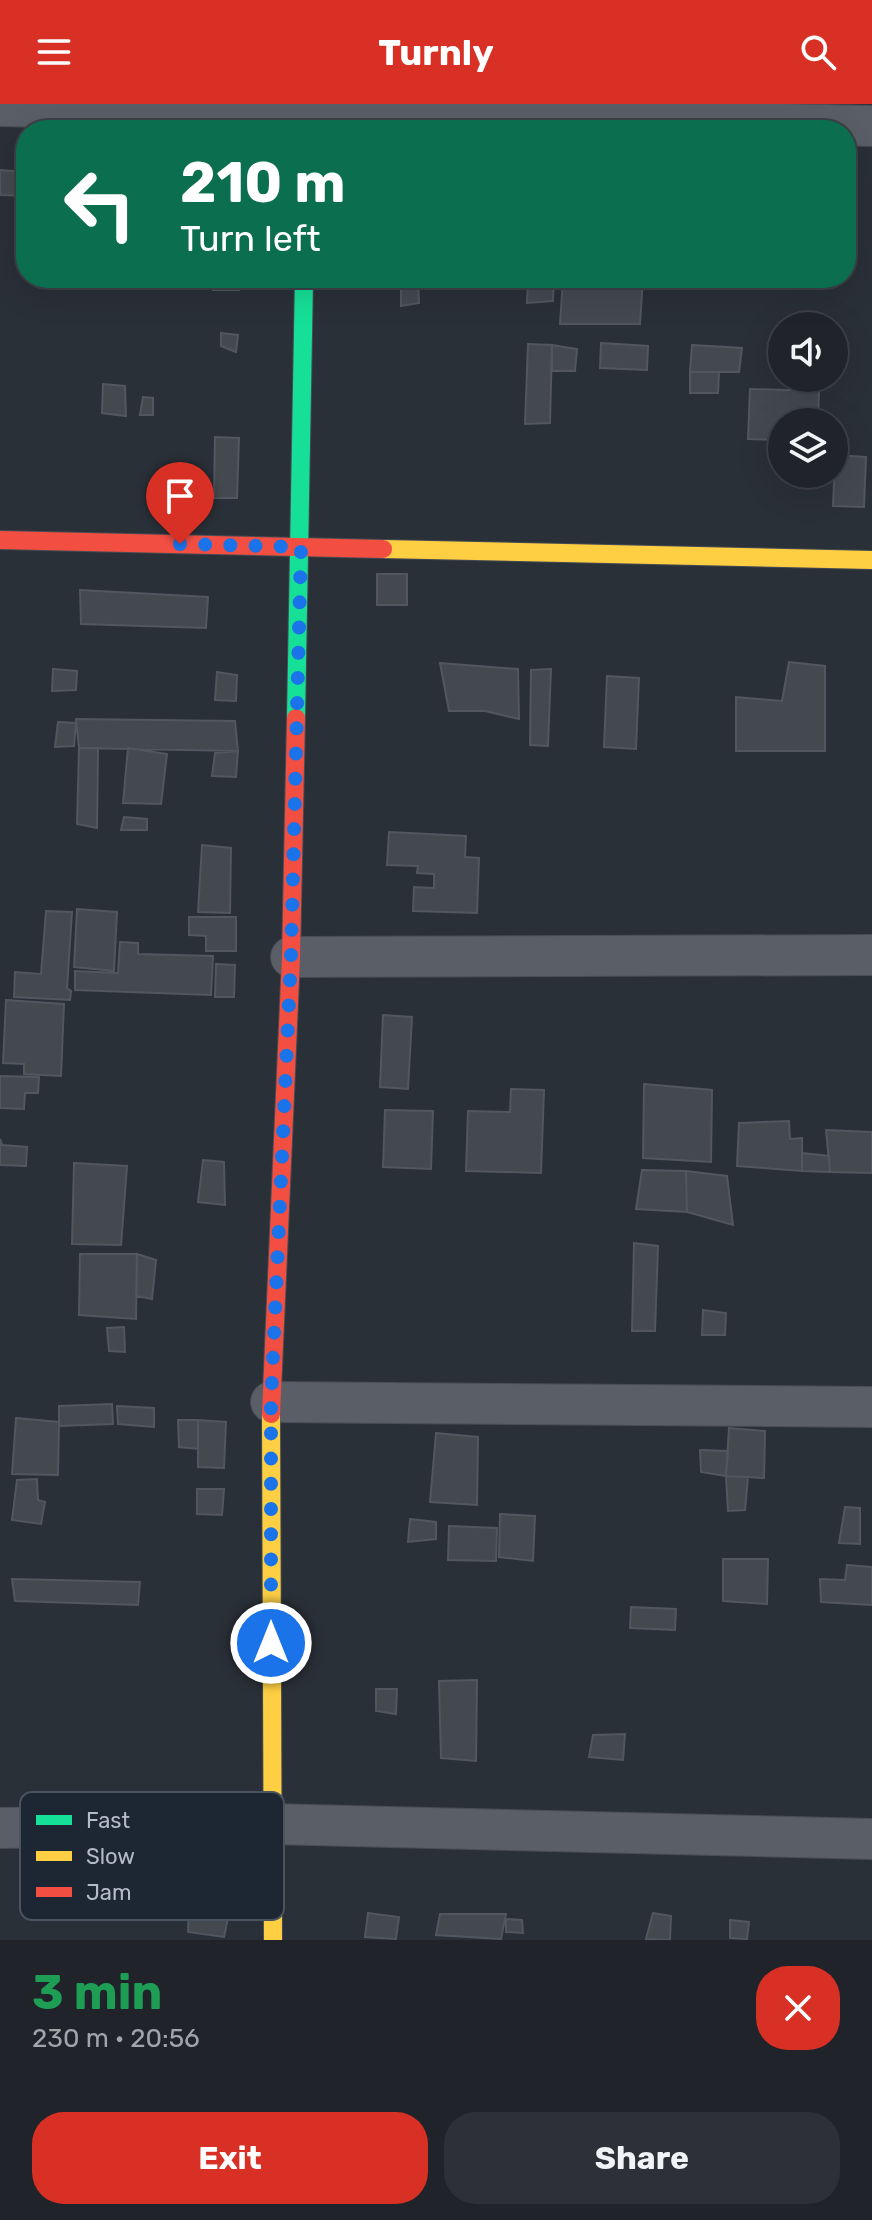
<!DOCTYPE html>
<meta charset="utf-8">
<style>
:root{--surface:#20242a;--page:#2d3036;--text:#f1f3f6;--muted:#a2a4a8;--line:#3d4147;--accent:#d93025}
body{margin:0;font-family:Rubik,sans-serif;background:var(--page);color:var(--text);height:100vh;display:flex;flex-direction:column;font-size:30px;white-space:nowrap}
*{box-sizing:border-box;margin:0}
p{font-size:26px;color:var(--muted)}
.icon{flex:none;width:44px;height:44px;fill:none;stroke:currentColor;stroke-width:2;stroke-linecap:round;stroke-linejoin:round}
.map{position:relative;height:1836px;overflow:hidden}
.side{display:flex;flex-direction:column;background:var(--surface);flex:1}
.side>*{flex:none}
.banner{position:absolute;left:16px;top:16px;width:840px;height:168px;border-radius:32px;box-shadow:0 8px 32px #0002,0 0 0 2px var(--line);background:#0b6e4f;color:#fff;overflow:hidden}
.fabs{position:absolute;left:768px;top:208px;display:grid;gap:16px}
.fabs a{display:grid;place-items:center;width:80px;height:80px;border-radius:50%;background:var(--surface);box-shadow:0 8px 32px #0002,0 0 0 2px var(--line);font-size:40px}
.pin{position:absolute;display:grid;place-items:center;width:68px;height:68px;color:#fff;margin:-82px -34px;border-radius:50% 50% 50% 0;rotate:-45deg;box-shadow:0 0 8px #0007}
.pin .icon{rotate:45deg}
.me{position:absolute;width:88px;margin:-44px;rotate:0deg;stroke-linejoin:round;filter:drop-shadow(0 0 6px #0008)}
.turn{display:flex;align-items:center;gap:28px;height:168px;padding:0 32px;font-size:36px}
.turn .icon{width:104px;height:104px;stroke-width:2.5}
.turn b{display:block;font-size:56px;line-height:68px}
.round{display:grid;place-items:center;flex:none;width:84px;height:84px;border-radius:32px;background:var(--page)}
.head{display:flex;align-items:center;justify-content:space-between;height:136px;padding:0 32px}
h1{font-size:48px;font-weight:700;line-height:60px;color:#1e9e55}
.cta{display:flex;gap:16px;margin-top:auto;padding:16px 32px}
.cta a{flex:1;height:92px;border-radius:32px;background:var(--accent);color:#fff;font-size:32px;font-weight:700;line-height:92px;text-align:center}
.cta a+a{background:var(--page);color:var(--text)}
header{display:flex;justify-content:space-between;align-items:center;height:104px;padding:0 32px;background:var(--accent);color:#fff;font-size:36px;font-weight:700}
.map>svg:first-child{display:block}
.building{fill:#444950;stroke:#52575f;stroke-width:2}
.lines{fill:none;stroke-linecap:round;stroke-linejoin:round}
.street-casing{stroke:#484c53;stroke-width:42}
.fast-casing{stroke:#484c53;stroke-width:20}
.slow-casing{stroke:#484c53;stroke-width:20}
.jam-casing{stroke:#484c53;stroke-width:20}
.street{stroke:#5a5e66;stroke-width:40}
.fast{stroke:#16e098;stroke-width:18}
.slow{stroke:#ffcf43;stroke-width:18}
.jam{stroke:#f24e42;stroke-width:18}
.route{stroke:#1a73e8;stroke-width:14;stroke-dasharray:0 25.2}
.key{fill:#1d2633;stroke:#4a5360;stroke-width:2}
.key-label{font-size:22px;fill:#b4bcc9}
</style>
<header><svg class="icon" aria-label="menu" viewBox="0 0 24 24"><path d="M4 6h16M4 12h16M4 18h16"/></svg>Turnly<svg class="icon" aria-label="search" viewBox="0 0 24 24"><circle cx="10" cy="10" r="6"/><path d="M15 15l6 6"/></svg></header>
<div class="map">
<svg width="872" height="1836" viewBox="0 0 872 1836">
<rect width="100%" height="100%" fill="#2a3038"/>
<path class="building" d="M0 66 26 68V92L0 91Z
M213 174H239V186H213Z
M401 174H418L419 199 401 202Z
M528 174H554L553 197 527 199Z
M563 174H643L640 220H560Z
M221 229 238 231 236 248 221 242Z
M601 239 648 242 647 266 600 264Z
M528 240 552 241 550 319 525 320Z
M552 241 577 245 575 267H552Z
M692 241 742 244 739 268H690Z
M690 268H719L718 289H690Z
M103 280 125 282 126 312 102 309Z
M750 285 819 287 818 318H782V336L748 335Z
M143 293 153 294V311H140Z
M215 333 239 334 237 394H214Z
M835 351 866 353 864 403 833 402Z
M377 470H407V501H377Z
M80 486 208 493 206 524 81 520Z
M789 558 825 562V647H736V593L782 597Z
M440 559 518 565 519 615 485 607H449Z
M53 565 77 567 76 586 52 587Z
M551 565 548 642 530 641 531 566Z
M217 568 237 571 236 597 215 596Z
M607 572 639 574 636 645 604 643Z
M76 615 235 617 238 647 79 644Z
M58 618 76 619 74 642 55 643Z
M79 644H98L97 724 77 720Z
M128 644 167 650 161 700 123 699Z
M238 647 236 673 212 672 215 649Z
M124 713 147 715V726H121Z
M389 728 466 732 465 753 479 754 477 809 413 807 414 783 434 784V770L417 769 418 762 387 761Z
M202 741 231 744 230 809 198 808Z
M77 805 117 808 114 867 74 863Z
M46 807 72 808 67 884 71 887 70 896 14 893 15 868 41 870Z
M189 813H236V847H206V832L189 831Z
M120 838 138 839V850L213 852 211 891 75 886V867L118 869Z
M216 860 235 861 234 893H215Z
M6 896 64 900 61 972 24 970V960L3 959Z
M383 911 412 913 408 985 380 983Z
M0 972 39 973 38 989H25L24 1005 0 1004Z
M644 980 712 986 711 1058 643 1054Z
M511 985 544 986 541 1069 466 1067 468 1007 510 1008Z
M385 1006 433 1007 431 1065 383 1063Z
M789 1017 790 1035 802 1034V1067L737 1062 739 1019Z
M826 1026 872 1028V1069L830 1068Z
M0 1035 2 1041 27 1043 26 1062 0 1061Z
M802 1049 829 1052 830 1068 802 1067Z
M203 1056 224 1058 225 1101 198 1098Z
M74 1059 127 1062 121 1141 72 1140Z
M642 1066 686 1067 687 1108 636 1105Z
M686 1067 727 1072 733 1121 687 1108Z
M634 1139 658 1142 655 1227H632Z
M80 1150H137L136 1215 79 1211Z
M137 1150 156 1156 152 1195 136 1192Z
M703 1206 726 1209 725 1231H702Z
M124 1223 125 1248 109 1247 107 1224Z
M112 1300 113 1320 59 1322V1302Z
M117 1302 154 1304V1323L118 1320Z
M16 1314 59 1318 58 1371 12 1370Z
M178 1316H198V1345L179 1343Z
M198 1316 226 1318 224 1364 198 1363Z
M729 1324 765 1327 764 1374 726 1372Z
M436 1329 478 1333 477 1401 430 1398Z
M700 1346 728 1347 726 1372 701 1368Z
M726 1372 748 1373 745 1406 728 1407Z
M37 1375 38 1396 45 1398 41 1420 12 1416 17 1376Z
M197 1385H224L222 1411 197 1410Z
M845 1403 860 1404V1440L839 1439Z
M500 1410 535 1412 533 1457 499 1453Z
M410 1415 436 1418V1435L408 1438Z
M449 1422 497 1424 496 1457 448 1456Z
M723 1455H768L767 1500 723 1497Z
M847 1461 872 1463V1501L821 1498 820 1475 845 1476Z
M12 1475 140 1478 138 1501 15 1497Z
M631 1503 676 1505 675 1526 630 1524Z
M477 1576 476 1657 441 1654 439 1577Z
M376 1585H397L396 1610 376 1607Z
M625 1630 623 1656 589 1653 593 1631Z
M189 1804 230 1805 224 1833 188 1828Z
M368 1809 399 1813 396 1835 365 1833Z
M653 1809 671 1812 670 1836 646 1835Z
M440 1810H506L501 1835 436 1831Z
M506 1815 522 1816 523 1829 506 1828Z
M730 1816 749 1818 747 1835 730 1834Z"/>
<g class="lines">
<defs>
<path id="street" d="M0 2 872 22
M291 853 872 851
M271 1298 872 1303
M0 1724 271 1720 872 1735"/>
<path id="fast" d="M296 614 304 174"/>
<path id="slow" d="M383 445 872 456
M271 1310 273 1836"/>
<path id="jam" d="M0 436 383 445
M271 1310 291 853 296 614"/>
</defs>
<use href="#street" class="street-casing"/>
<use href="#fast" class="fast-casing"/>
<use href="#slow" class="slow-casing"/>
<use href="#jam" class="jam-casing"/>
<use href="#street" class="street"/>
<use href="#fast" class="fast"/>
<use href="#slow" class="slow"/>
<use href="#jam" class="jam"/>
</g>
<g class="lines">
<path class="route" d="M180 440 301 443 291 853 271 1298V1539"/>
</g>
<rect x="20" y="1688" width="264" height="128" rx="12" class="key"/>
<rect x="36" y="1711" width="36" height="10" fill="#16e098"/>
<rect x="36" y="1747" width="36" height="10" fill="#ffcf43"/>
<rect x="36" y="1783" width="36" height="10" fill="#f24e42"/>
<g class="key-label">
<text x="86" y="1724">Fast</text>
<text x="86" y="1760">Slow</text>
<text x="86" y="1796">Jam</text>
</g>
</svg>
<div class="fabs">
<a><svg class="icon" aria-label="sound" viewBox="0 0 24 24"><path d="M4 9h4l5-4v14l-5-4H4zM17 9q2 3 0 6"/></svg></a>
<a><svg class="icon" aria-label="layers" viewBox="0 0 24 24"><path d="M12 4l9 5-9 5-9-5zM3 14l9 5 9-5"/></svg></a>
</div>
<div class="pin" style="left:180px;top:440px;background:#d93025"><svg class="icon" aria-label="arrive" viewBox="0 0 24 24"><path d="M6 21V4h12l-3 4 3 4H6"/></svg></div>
<svg class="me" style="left:271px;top:1539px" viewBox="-20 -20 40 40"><circle r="17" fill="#1a73e8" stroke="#fff" stroke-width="3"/><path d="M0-11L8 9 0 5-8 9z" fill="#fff"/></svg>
<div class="banner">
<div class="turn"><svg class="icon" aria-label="left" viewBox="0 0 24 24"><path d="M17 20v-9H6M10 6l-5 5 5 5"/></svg><div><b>210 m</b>Turn left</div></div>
</div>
</div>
<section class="side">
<div class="head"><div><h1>3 min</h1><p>230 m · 20:56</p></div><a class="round" style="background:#d93025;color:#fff"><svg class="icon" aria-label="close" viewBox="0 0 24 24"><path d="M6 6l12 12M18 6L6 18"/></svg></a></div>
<div class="cta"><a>Exit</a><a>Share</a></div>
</section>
